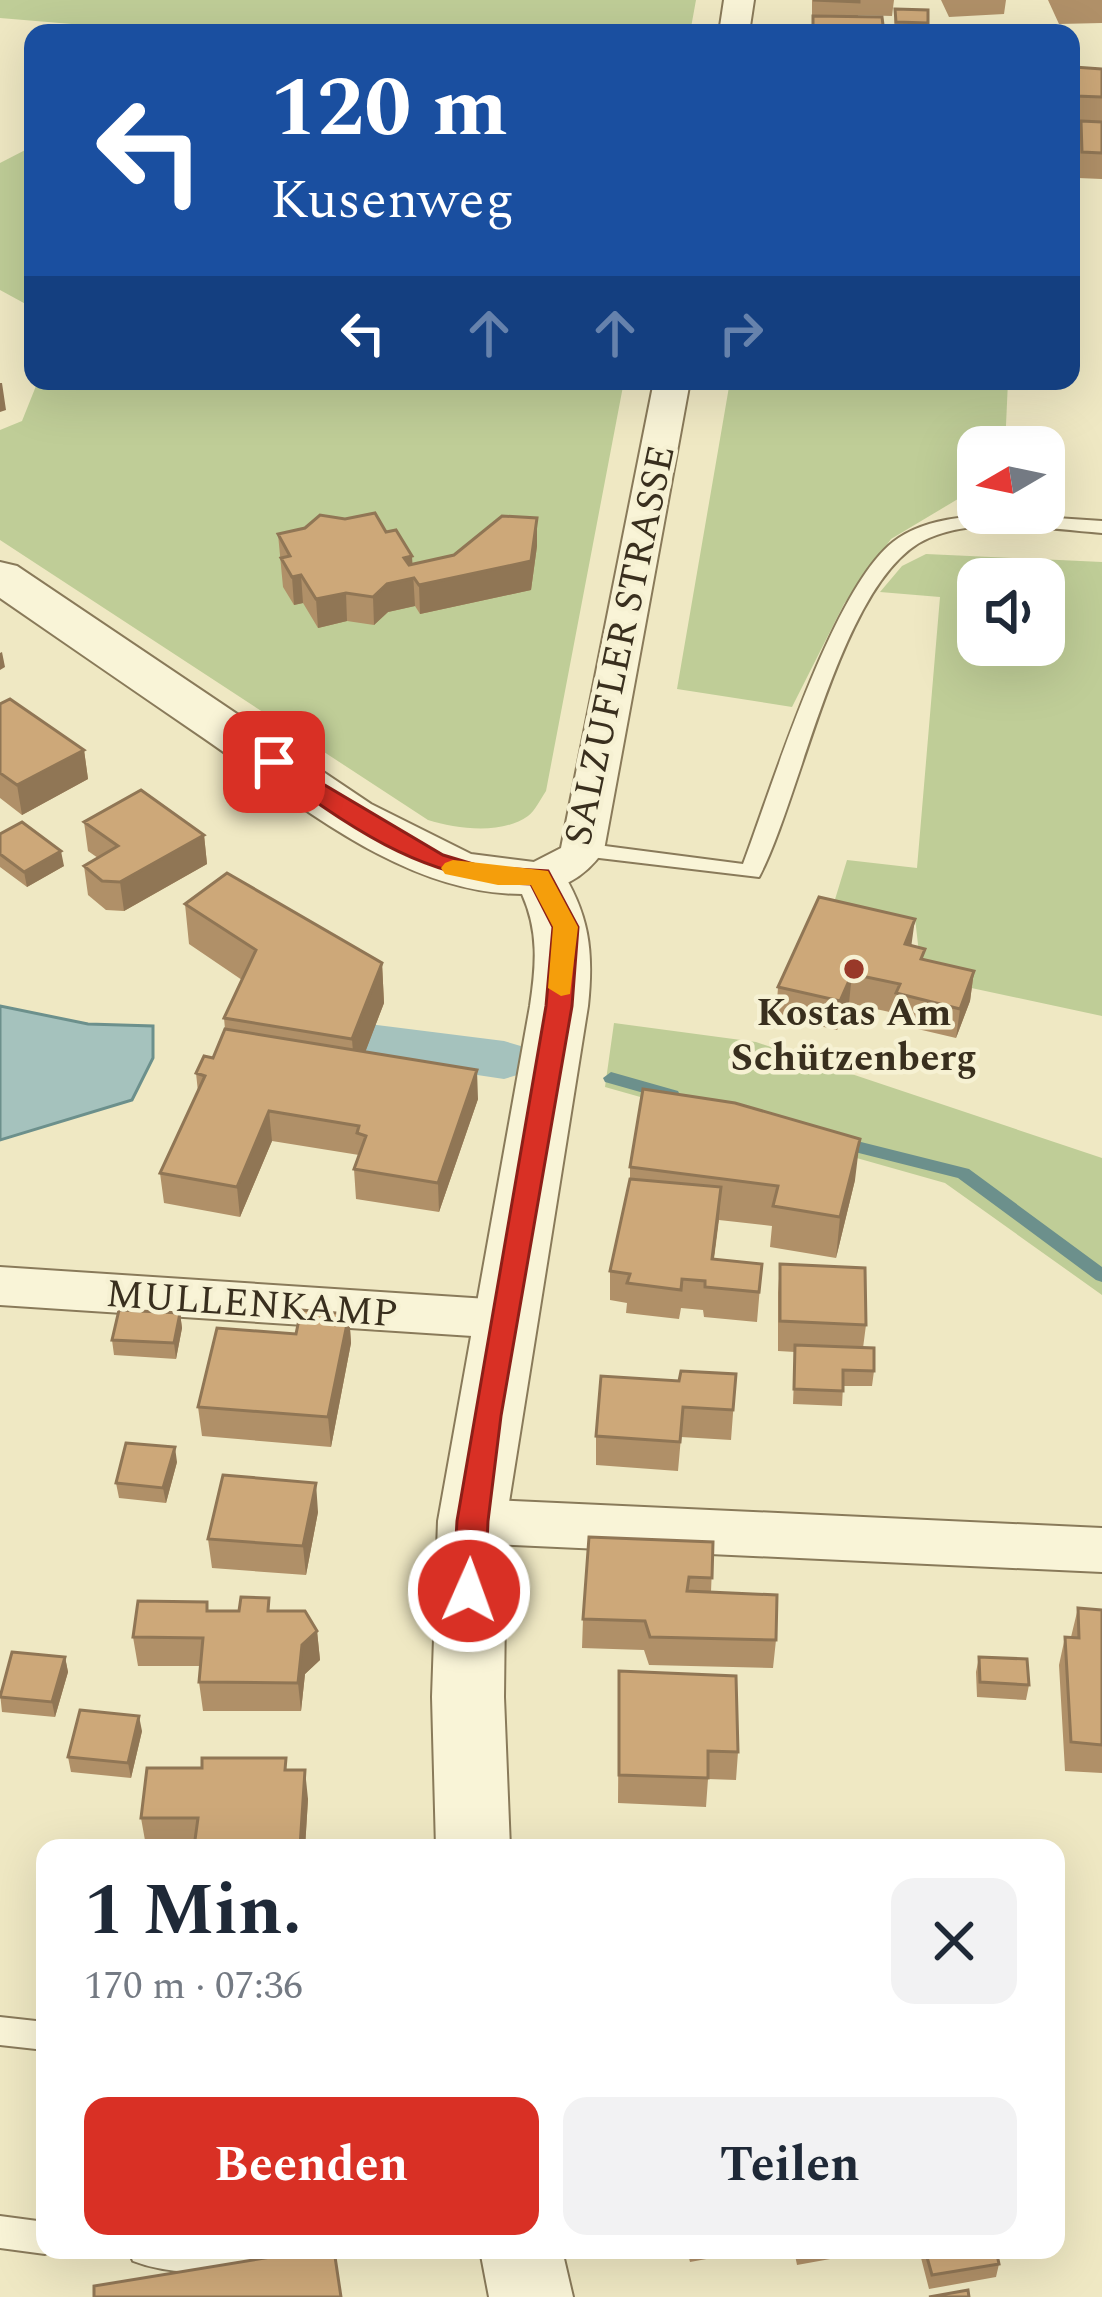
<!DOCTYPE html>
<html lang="de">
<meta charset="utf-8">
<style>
:root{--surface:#fff;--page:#f2f2f3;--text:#1f2937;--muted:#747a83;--accent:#d93025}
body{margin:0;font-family:Spectral,serif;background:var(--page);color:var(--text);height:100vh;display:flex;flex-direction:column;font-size:45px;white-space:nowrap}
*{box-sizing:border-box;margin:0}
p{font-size:39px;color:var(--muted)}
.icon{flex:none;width:66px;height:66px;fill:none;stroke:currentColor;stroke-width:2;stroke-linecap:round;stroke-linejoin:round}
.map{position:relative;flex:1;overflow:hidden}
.sheet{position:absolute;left:36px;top:1839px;width:1029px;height:420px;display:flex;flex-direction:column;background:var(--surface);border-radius:24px;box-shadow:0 12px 48px #0002}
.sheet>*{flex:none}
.guide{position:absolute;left:24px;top:24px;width:1056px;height:366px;border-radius:24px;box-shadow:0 12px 48px #0002;background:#1a4fa0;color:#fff;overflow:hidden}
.needle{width:78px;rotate:261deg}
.tools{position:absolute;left:957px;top:426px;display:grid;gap:24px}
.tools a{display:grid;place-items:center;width:108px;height:108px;border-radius:24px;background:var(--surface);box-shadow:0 12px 48px #0002;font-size:60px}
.pin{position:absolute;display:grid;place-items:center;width:102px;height:102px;color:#fff;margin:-51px;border-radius:24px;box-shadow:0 6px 18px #0006}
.me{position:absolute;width:132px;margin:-66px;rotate:2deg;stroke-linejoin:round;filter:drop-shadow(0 0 9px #0008)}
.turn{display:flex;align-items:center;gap:42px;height:252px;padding:0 48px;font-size:54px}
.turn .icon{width:156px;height:156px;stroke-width:2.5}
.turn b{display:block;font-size:84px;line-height:102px}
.lanes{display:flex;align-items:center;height:114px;padding:0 48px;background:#0003;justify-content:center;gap:60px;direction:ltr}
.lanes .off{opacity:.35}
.round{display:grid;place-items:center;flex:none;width:126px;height:126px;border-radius:24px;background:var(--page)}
.summary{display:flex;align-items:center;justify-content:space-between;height:204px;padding:0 48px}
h1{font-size:72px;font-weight:700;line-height:90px}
.cta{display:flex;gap:24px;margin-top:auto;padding:24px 48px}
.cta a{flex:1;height:138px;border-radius:24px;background:var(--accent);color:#fff;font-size:48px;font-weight:700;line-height:138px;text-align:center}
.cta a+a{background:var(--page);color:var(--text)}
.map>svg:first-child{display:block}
.green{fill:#bfcd97;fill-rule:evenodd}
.water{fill:#a5c2bd;stroke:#6c908c;stroke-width:3}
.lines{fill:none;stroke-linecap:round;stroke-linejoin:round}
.stream{fill:#6c908c;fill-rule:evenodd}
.canal{fill:#a5c2bd;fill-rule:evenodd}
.service-casing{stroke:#897a5a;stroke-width:4}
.minor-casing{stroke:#897a5a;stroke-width:4}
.tertiary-casing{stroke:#897a5a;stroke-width:4}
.service{fill:#f9f4d7;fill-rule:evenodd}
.minor{fill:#f9f4d7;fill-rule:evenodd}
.tertiary{fill:#f9f4d7;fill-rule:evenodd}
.wall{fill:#b09068}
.shaded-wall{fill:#907655}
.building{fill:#cda879;stroke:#907655;stroke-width:3}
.route{fill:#d93025;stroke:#8d1f18;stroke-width:3}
.slow{fill:#f59e0b}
.poi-dot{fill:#993929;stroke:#f6f1d3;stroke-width:4.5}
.labels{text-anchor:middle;stroke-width:9;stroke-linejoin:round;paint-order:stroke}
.street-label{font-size:39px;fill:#392f1e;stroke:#f6f1d3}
.poi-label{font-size:39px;font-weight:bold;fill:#392f1e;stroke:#f6f1d3}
</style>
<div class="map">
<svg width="1102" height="2297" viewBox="0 0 1102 2297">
<rect width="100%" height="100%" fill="#efe8c3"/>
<path class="green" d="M0 0H696L690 33H179L0 18Z
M33 146V308L0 290V163Z
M38 381H624L546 791C541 798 535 811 528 816 501 835 457 829 428 820L0 540V430L22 421Z
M730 381H1008L1005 447H978V487L891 539 844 604 792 707 677 689Z
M926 554 1102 562V1016L934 980 921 971 915 918 833 906 847 860 917 868 940 597 880 592 902 566ZM978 579H1044V645H978Z
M614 1023 756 1042 1102 1158V1295L945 1183 605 1087Z"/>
<path class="water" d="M0 1006 88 1024 153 1026V1058L132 1100 0 1140Z"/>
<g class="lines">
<path class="stream" d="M611 1072 678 1091 680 1095 672 1101 605 1082 603 1078Z
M841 1137 969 1169 1102 1267V1282L1096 1280 958 1178 835 1147 833 1143Z"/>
<path class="canal" d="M369 1024 504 1041 524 1047 532 1060 524 1073 504 1079 350 1056 342 1043 350 1030Z"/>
<defs>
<path id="service" d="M1026 516 1102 521V533C1047 529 981 516 929 538 842 574 802 796 759 877L574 855 571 850 574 845 582 843 743 864C772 787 832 590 893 542 928 514 984 515 1026 516Z
M0 2017 45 2022V2050L0 2045Z
M0 2216 45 2222V2250H55L45 2254 0 2248Z
M128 2250H305L300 2261 288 2266C238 2269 181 2280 133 2261Z"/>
<path id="minor" d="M724 0H754L749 33H719Z
M654 381H690L604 850C586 877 556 896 524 887L517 877 524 867 561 848Z
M0 1267 503 1300 521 1306 528 1319 521 1332 503 1338 0 1305Z
M472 1499 1102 1528V1572L472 1543 453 1536 445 1521 453 1506Z"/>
<path id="tertiary" d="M0 562 17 566 371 804 471 854 558 865C589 913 594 950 588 1006L506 1521 504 1697 510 1848H436L432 1697 438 1521 530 1006C536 966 539 932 522 894 403 894 298 803 205 739 136 692 68 645 0 598Z
M480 2250H562L573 2297H489Z"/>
</defs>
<use href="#service" class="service-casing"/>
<use href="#minor" class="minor-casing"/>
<use href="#tertiary" class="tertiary-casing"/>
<use href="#service" class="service"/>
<use href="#minor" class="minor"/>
<use href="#tertiary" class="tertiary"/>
</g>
<path class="wall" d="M812 0H894L892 16 858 15V17L884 33H812Z
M941 0H1006L1004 14 949 17Z
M1048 0H1102V23L1059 24Z
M895 9 928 23 927 33H894Z
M1074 67 1102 69V179L1078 178V147L1081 122H1071V87Z
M537 518V546L531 590 420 614 415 606 388 612 374 625 347 621 318 628 303 603 294 605 283 587 278 534 345 519 386 532 412 564 454 555Z
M0 704 84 750 88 779 22 815 0 798Z
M84 822 204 835 207 864 124 911 106 910 88 895 84 866 98 858 88 851Z
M0 834 64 866 27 887 0 867Z
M185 904 382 963 384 1003 365 1052 478 1099 439 1212 356 1199 354 1169 359 1155 272 1141 240 1217 164 1203 160 1173 198 1092 196 1073 213 1058 225 1029 224 1018 242 980 189 944Z
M912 946 924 960 974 971 970 1001 956 1038 892 1023 894 1013 849 1003 837 1030 776 1016 778 987Z
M630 1167 855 1180 836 1258 770 1247 772 1226 719 1220 714 1259 762 1264 757 1322 704 1317 703 1310 681 1308 679 1319 626 1313 627 1303 610 1300V1271L630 1179Z
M780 1264 866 1325 863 1348 874 1371 872 1386H843L842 1406 793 1404 795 1352 778 1351V1293Z
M180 1313 182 1328 176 1359 114 1355 112 1340Z
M349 1314 351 1343 331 1447 202 1436 198 1407 296 1334Z
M736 1374 731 1440 681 1437 678 1471 596 1465V1436L679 1381Z
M177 1462 166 1503 119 1498 116 1483Z
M318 1512 306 1575 212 1568 208 1539Z
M713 1542 711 1592 776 1640 773 1668 649 1665 644 1650 582 1648 583 1619Z
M1078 1608 1102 1610V1773L1065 1771 1059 1665 1065 1637H1071Z
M208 1611 317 1631 320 1660 305 1674 301 1711H203L199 1682 200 1666H138L133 1637Z
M65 1657 68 1672 55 1717 2 1712 0 1693Z
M979 1657 1029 1685 1026 1700 977 1697 976 1672Z
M619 1671 738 1752 736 1780 708 1779 706 1807 618 1803Z
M142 1731 131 1778 71 1772 68 1757Z
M288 1770 308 1799 305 1848H194V1846H146L141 1818Z
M687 2250H756L690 2262Z
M794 2250H869V2252L797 2265Z
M919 2250H996L999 2264 996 2277 929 2289Z"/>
<path class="shaded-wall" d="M0 383H2L6 410 0 412Z
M537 518V546L531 590 420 614 419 585Z
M412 556 415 606 388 612 374 625 373 597 387 584 404 558Z
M301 575 303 603 294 605 292 577Z
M346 593 347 621 318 628 316 599Z
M2 652 5 667 0 670V653Z
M84 750 88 779 22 815 17 785Z
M204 835 207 864 124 911 120 882Z
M61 851 64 866 27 887 24 872Z
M915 919 911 948 905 944Z
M382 963 384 1003 355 1079 352 1039Z
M974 971 970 1001 956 1038 960 1009Z
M852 974 849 1003 837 1030 840 1001Z
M477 1070 478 1099 439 1212 438 1183Z
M269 1111 272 1141 240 1217 237 1187Z
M860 1139 855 1180 836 1258 840 1217Z
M721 1187 719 1217 710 1288 712 1259Z
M180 1313 182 1328 176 1359 174 1343Z
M349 1314 351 1343 331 1447 328 1417Z
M175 1447 177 1462 166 1503 163 1488Z
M316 1483 318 1512 306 1575 303 1546Z
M317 1631 320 1660 305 1674 301 1711 298 1683 302 1645Z
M65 1657 68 1672 55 1717 52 1702Z
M139 1716 142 1731 131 1778 128 1763Z
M305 1770 308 1799 305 1848H300Z"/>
<path class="building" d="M813 0H859V2Z
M895 9 928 10V23L896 22Z
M813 16 882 17 884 33 813 32Z
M1074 67 1102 69V97L1075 96Z
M1081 121 1102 122V153L1082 152Z
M375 513 386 532 396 530 412 556 404 558 409 565 454 555 502 516 537 518 531 561 419 585 414 578 387 584 373 597 346 593 316 599 301 575 292 577 281 558 290 556 278 534 305 528 320 515 345 519Z
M10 699 84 750 17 785 0 773V704Z
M141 790 204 835 120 882 102 881 84 866 118 846 84 822Z
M22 822 61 851 24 872 0 854V834Z
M227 873 382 963 352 1039 224 1018 256 950 185 904Z
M819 897 915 919 905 944 925 949 921 959 974 971 960 1009 896 993 900 984 852 974 840 1001 778 987Z
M225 1029 477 1070 438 1183 354 1169 366 1136 357 1133 359 1126 269 1111 237 1187 160 1173 205 1076 196 1073 204 1056 213 1058Z
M643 1089 735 1103 860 1139 840 1217 773 1206 778 1186 630 1167Z
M630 1179 721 1187 712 1259 762 1264 759 1292 705 1287V1281L682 1279 681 1290 627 1283 630 1274 610 1271Z
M780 1264 865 1268 866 1325 780 1321Z
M119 1310 180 1313 174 1343 112 1340Z
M301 1310 349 1314 328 1417 198 1407 217 1328 296 1334Z
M795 1345 874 1348V1371L843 1370V1391L794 1389Z
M681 1371 736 1374 733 1410 683 1407 680 1442 596 1436 601 1376 679 1381Z
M126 1443 175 1447 163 1488 116 1483Z
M223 1475 316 1483 303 1546 208 1539Z
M589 1537 713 1542 712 1578 689 1577 687 1591 777 1595 776 1640 650 1637 645 1621 583 1619Z
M241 1597 269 1598 268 1611H305L317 1631 302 1645 298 1683 199 1682 203 1638 133 1637 138 1601 207 1602V1611H239Z
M1078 1608 1102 1610V1745L1071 1742 1065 1637 1079 1638Z
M12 1652 65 1657 52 1702 0 1697Z
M979 1657 1027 1659 1029 1685 980 1682Z
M619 1671 736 1676 738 1752 708 1751V1778L619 1775Z
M80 1710 139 1716 128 1763 68 1757Z
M202 1758H286L285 1770H305L300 1847H194L198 1818H141L147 1768H202Z
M314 2250H334L341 2297H94V2286Z
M925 2250H996L999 2264 932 2275Z
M968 2290 969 2297H929Z"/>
<path class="route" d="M274 755 443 855 483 867 548 871 578 927 572 1006 501 1416 488 1521 485 1591 480 1600 469 1604 458 1600 453 1591 457 1521 546 1006 553 927 531 884C421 881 353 828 266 767L262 762Z"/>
<path class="slow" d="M453 860 548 871 578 927 570 994 561 996 548 988 553 927 531 885H498L445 874 441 868 445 863Z"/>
<circle class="poi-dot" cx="854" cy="969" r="12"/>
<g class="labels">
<g class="street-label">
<text transform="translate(618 645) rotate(-78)" y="14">SALZUFLER STRASSE</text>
<text transform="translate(252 1302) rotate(4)" y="14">MULLENKAMP</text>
</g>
<g class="poi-label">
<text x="854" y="1025">Kostas Am<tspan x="854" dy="45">Schützenberg</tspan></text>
</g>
</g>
</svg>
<div class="tools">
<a><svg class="needle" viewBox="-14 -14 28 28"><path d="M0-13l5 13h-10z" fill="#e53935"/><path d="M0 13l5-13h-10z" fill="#747a83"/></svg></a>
<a><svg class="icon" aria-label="sound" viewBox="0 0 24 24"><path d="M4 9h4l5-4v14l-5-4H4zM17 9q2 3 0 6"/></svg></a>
</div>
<div class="pin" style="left:274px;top:762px;background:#d93025"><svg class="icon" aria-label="arrive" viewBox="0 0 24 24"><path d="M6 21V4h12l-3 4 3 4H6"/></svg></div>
<svg class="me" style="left:469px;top:1591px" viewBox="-20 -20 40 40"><circle r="17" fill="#d93025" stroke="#fff" stroke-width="3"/><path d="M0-11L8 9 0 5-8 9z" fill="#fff"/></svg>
<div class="guide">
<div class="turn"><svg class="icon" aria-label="left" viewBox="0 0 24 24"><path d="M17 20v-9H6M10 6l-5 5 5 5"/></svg><div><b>120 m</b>Kusenweg</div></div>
<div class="lanes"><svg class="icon" aria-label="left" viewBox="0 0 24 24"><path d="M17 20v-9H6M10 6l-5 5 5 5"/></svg><svg class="icon off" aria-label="ahead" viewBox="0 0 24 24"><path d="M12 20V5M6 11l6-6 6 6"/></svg><svg class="icon off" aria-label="ahead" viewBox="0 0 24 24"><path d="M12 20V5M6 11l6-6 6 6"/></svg><svg class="icon off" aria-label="right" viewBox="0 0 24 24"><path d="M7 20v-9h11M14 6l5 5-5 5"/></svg></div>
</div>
<section class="sheet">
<div class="summary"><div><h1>1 Min.</h1><p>170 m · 07:36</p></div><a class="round"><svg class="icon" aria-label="close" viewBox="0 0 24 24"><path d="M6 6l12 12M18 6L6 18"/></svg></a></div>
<div class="cta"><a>Beenden</a><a>Teilen</a></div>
</section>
</div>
